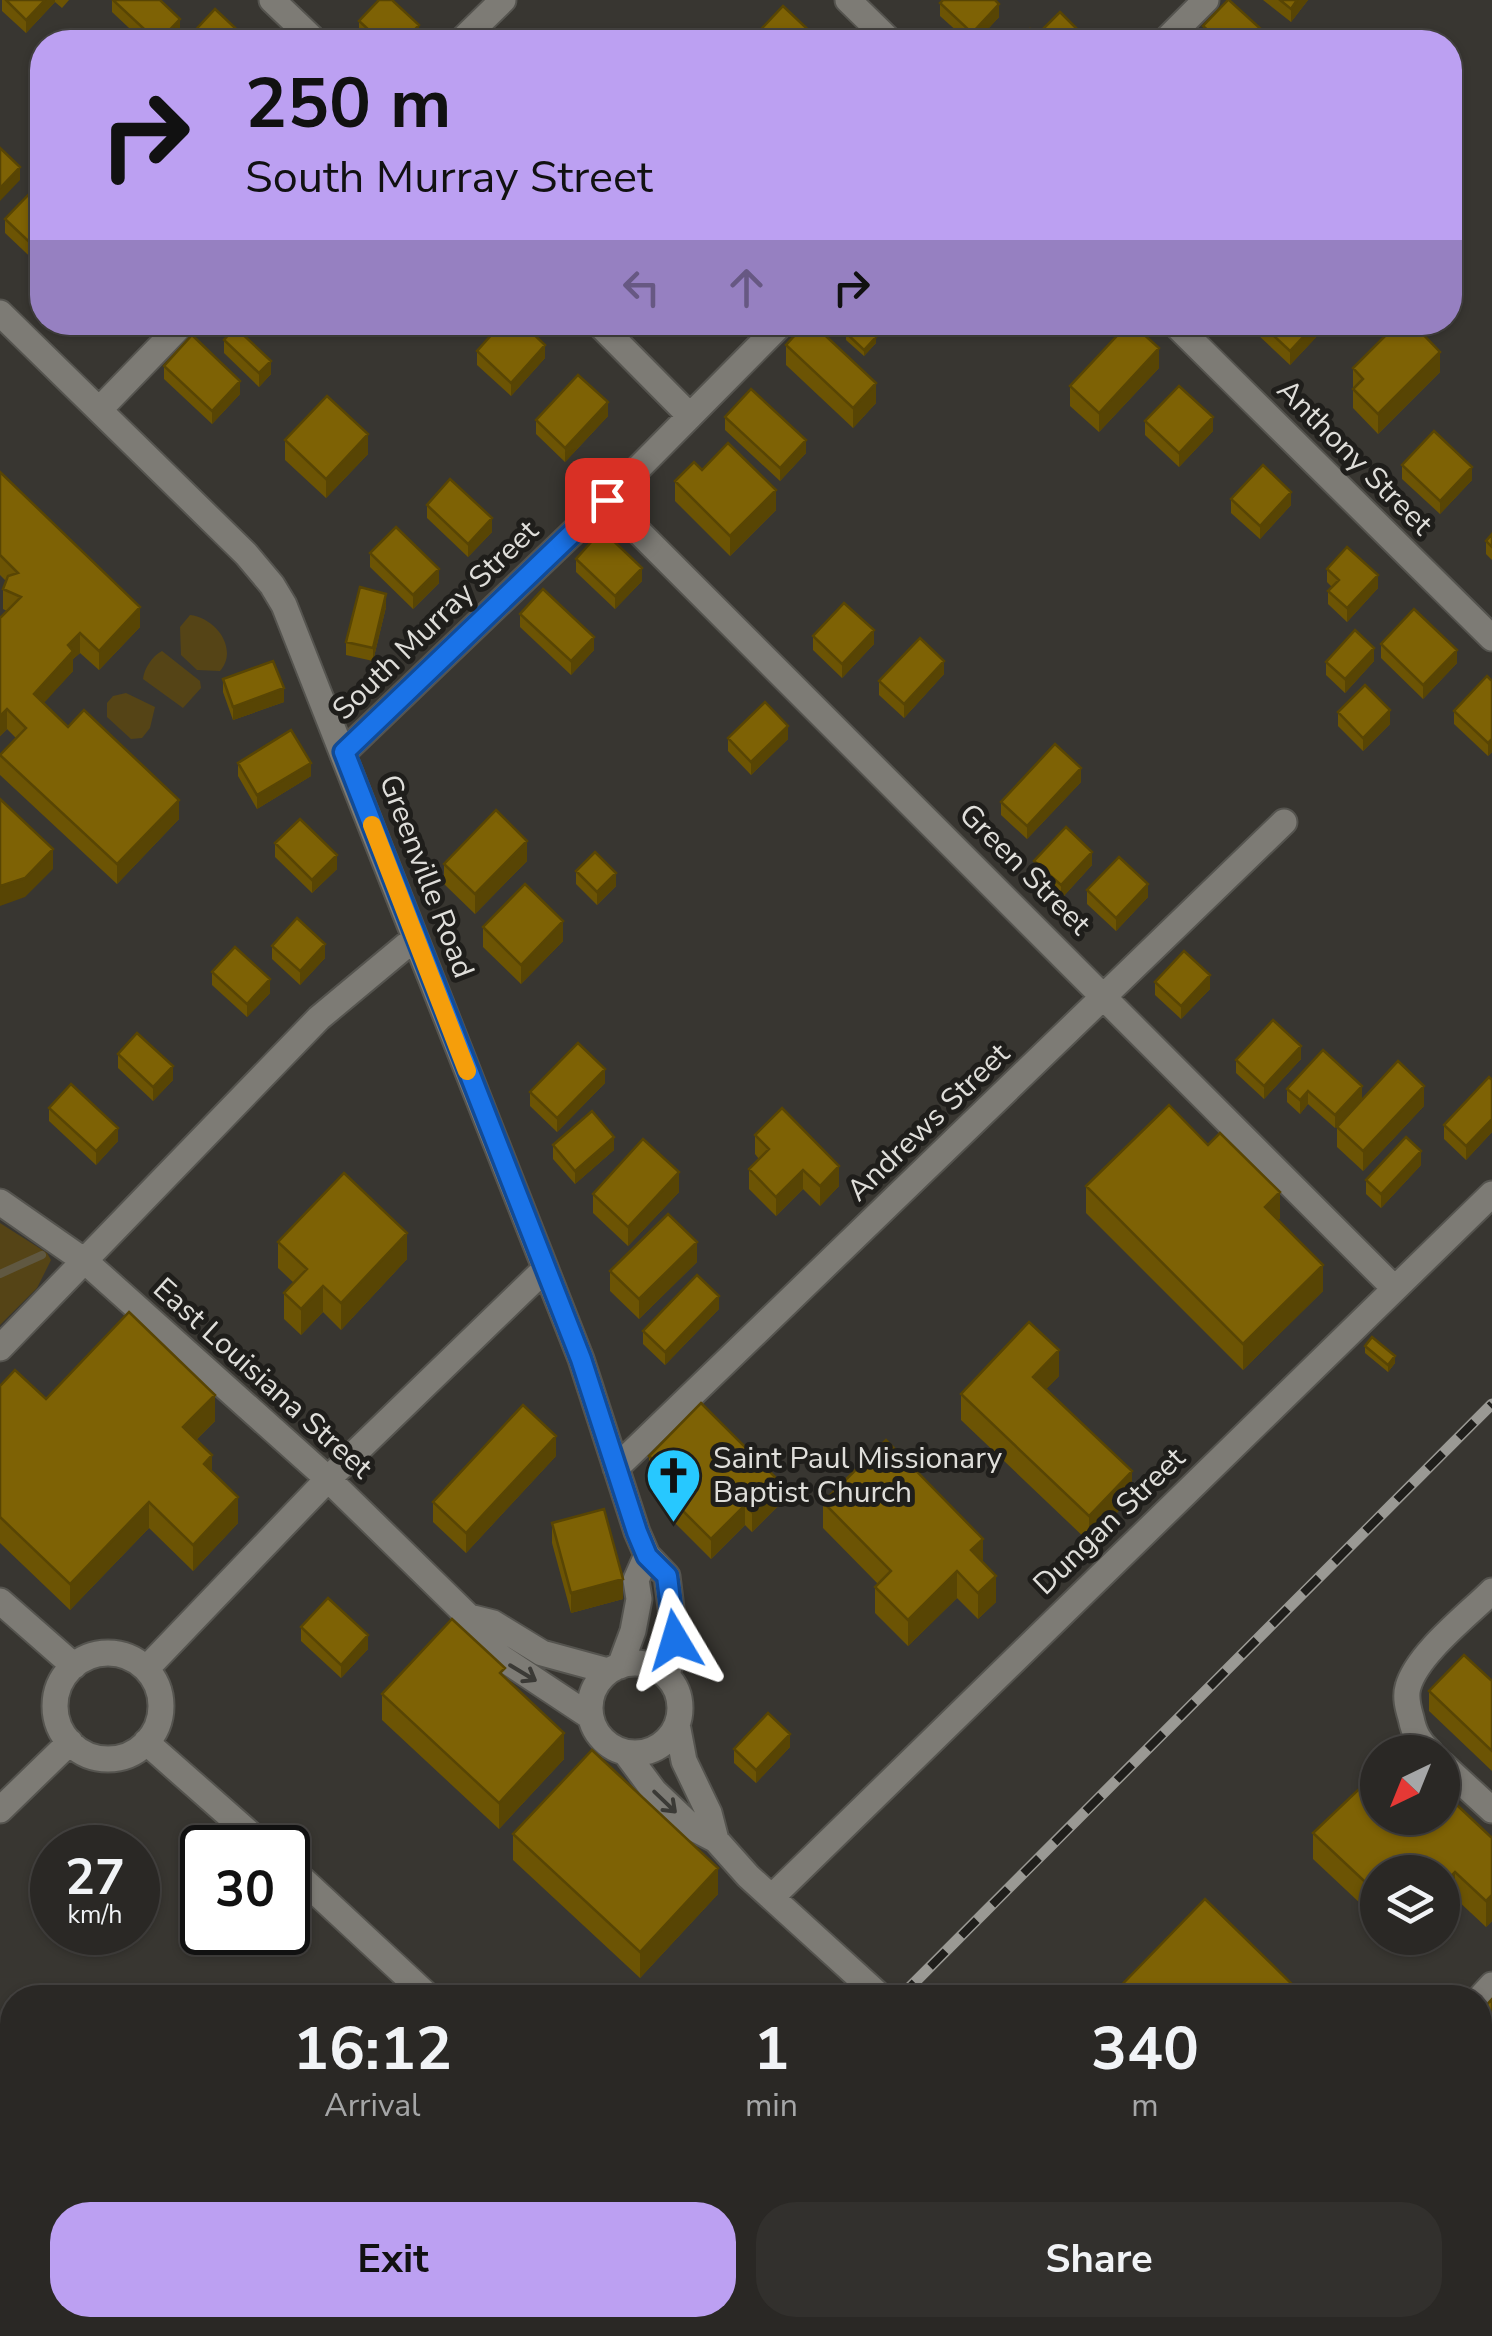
<!DOCTYPE html>
<style>
:root{--surface:#2a2825;--page:#32302d;--text:#f1f3f6;--muted:#a5a6a7;--line:#464442;--accent:#bca0f2}
body{margin:0;font-family:"Nunito Sans",sans-serif;background:var(--page);color:var(--text);height:100vh;display:flex;flex-direction:column;font-size:38px;white-space:nowrap}
*{box-sizing:border-box;margin:0}
p{font-size:32px;color:var(--muted)}
.icon{flex:none;width:55px;height:55px;fill:none;stroke:currentColor;stroke-width:2;stroke-linecap:round;stroke-linejoin:round}
.map{position:relative;flex:1;overflow:hidden}
.panel{position:absolute;left:0px;top:1985px;width:1492px;height:352px;display:flex;flex-direction:column;background:var(--surface);border-radius:40px 40px 0 0;box-shadow:0 2px 8px #0004,0 0 0 2px var(--line)}
.panel>*{flex:none}
.hud{position:absolute;left:30px;top:30px;width:1432px;height:305px;border-radius:40px;box-shadow:0 2px 8px #0004,0 0 0 2px var(--line);background:#bca0f2;color:#111;overflow:hidden}
.needle{width:65px;rotate:223deg}
.buttons{position:absolute;left:1360px;top:1735px;display:grid;gap:20px}
.buttons a{display:grid;place-items:center;width:100px;height:100px;border-radius:50%;background:var(--surface);box-shadow:0 2px 8px #0004,0 0 0 2px var(--line);font-size:50px}
.speed{position:absolute;left:30px;top:1825px;display:flex;gap:20px;font-size:50px;font-weight:700;text-align:center}
.speed>*{display:grid;place-content:center;width:130px;height:130px;border-radius:50%;background:var(--surface);box-shadow:0 2px 8px #0004,0 0 0 2px var(--line);line-height:1}
.speed small{font-size:25px;font-weight:400}
.speed .limit{border:5px solid #111;border-radius:15px;background:#fff;color:#111}
.pin{position:absolute;display:grid;place-items:center;width:85px;height:85px;color:#fff;margin:-42px;border-radius:20px;box-shadow:0 5px 15px #0006}
.me{position:absolute;width:110px;margin:-55px;rotate:353deg;stroke-linejoin:round;filter:drop-shadow(0 0 8px #0008)}
.turn{display:flex;align-items:center;gap:35px;height:210px;padding:0 50px;font-size:45px}
.turn .icon{width:130px;height:130px;stroke-width:2.5}
.turn b{display:block;font-size:70px;line-height:85px}
.lanes{display:flex;align-items:center;height:95px;padding:0 50px;background:#0003;justify-content:center;gap:50px;direction:ltr}
.lanes .off{opacity:.35}
.eta{display:flex;justify-content:space-evenly;align-items:center;height:170px;text-align:center}
.eta b{font-size:60px;font-weight:700;line-height:70px}
.button{display:flex;gap:20px;margin-top:auto;padding:20px 50px}
.button a{flex:1;height:115px;border-radius:40px;background:var(--accent);color:#111;font-size:40px;font-weight:700;line-height:115px;text-align:center}
.button a+a{background:var(--page);color:var(--text)}
.map>svg:first-child{display:block}
.green{fill:#554416}
.lines{fill:none;stroke-linecap:round;stroke-linejoin:round}
.stream{stroke:#605841;stroke-width:8}
.minor-casing{stroke:#55544f;stroke-width:29}
.major-casing{stroke:#55544f;stroke-width:29}
.minor{stroke:#7d7b75;stroke-width:25}
.major{stroke:#63aac4;stroke-width:25}
.rail-casing{stroke:#9a9994;stroke-width:11}
.rail{stroke:#1f1e1b;stroke-width:8;stroke-dasharray:22;stroke-linecap:butt}
.wall{fill:#6c5404}
.shaded-wall{fill:#584504}
.building{fill:#7e6205;stroke:#584504;stroke-width:2.5}
.oneway{stroke:#3b3a36}
.route-casing{stroke:#114b97;stroke-width:25}
.route{stroke:#1a73e8;stroke-width:18}
.slow{stroke:#f59e0b;stroke-width:18}
.labels{text-anchor:middle;stroke-width:10;stroke-linejoin:round;paint-order:stroke}
.street-label{font-size:30px;fill:#dfdeda;stroke:#1f1e1b}
.poi-label{font-size:30px;fill:#dfdeda;stroke:#1f1e1b;text-anchor:start}
</style>
<div class="map">
<svg width="1492" height="2336" viewBox="0 0 1492 2336">
<rect width="100%" height="100%" fill="#383631"/>
<path class="green" d="M190 615C216 618 239 649 220 671L197 670 181 655 180 627Z
M162 651 200 681 201 688 183 708 143 679C144 669 152 656 162 651Z
M126 693 155 707 150 728 142 738 131 739 107 717V703L113 696Z
M0 1223 47 1253 51 1260 37 1288 0 1325Z"/>
<g class="lines">
<path class="stream" d="M0 1274 42 1255"/>
<defs>
<path id="minor" d="M272 0 316 42
M848 0 891 42
M460 42 503 0
M1164 42 1206 0
M0 313 246 554 272 585 284 605 581 1359 637 1532 647 1555 667 1576 675 1640 667 1676
M597 322 690 416
M1173 322 1492 638
M99 410 184 322
M607 500 1394 1288
M344 752 607 500 783 322
M0 1202 86 1262 328 1479 469 1617 484 1646 591 1717
M0 1348 319 1018 415 938
M616 1468 1284 822
M0 1601 74 1666
M469 1617 493 1623 542 1653 608 1671
M55 1706a53 53 0 1 1 106 0a53 53 0 1 1-106 0Z
M590 1708a45 45 0 1 1 90 0a45 45 0 1 1-90 0Z
M620 1666 633 1631 639 1599 636 1580 647 1555
M146 1669 328 1479 545 1269
M677 1724 684 1761 709 1813 716 1840
M146 1742 266 1848
M625 1752 654 1791 693 1828 716 1840 748 1876 882 1998
M1430 1752C1419 1742 1414 1733 1411 1718 1408 1708 1405 1697 1408 1687 1417 1654 1468 1615 1492 1591
M1442 1764 1492 1810
M0 1810 70 1742
M288 1866 430 1998
M773 1896 1492 1194
M1480 1998 1492 1985
M782 2325 793 2336
M1231 2325 1243 2336"/>
<path id="major" d="M1480 2211 1492 2199
M1480 2284 1492 2272
M1351 2336 1362 2325
M1427 2336 1438 2325"/>
</defs>
<use href="#minor" class="minor-casing"/>
<use href="#major" class="major-casing"/>
<use href="#minor" class="minor"/>
<use href="#major" class="major"/>
<defs>
<path id="rail" d="M899 1998 1492 1404
M562 2336 572 2325"/>
</defs>
<use href="#rail" class="rail-casing"/>
<use href="#rail" class="rail"/>
</g>
<path class="wall" d="M2 0H69L62 8 55 2 26 33 2 11Z
M112 0H160L180 33 171 42H144L112 12Z
M1263 0H1308L1291 22Z
M940 3 999 17 976 42H969L940 16Z
M359 21 419 38 415 42H367L359 35Z
M1203 26 1275 42H1207L1203 39Z
M42 195V268L5 233V219Z
M101 322H127L115 335Z
M895 322H915L906 332Z
M1256 322H1320V333L1290 365 1256 333Z
M846 333 876 343 864 356 846 340Z
M224 340 271 374 259 387 224 353Z
M786 345 876 403 853 428 786 365Z
M477 351 545 358 511 396 477 365Z
M164 366 240 394 212 424 164 379Z
M1159 368 1099 432 1070 406V386Z
M1353 368 1440 372 1378 434 1353 408Z
M608 416 565 462 536 434V420Z
M725 417 806 453 780 481 725 430Z
M1145 421 1213 431 1179 467 1145 435Z
M285 440 368 454 326 498 285 460Z
M1402 465 1472 480 1440 514 1402 479Z
M0 472 140 627 99 670 80 653 73 659V671L43 703 68 727 179 819 117 884 0 775V755L16 738 7 729 0 736V618L7 611 3 609V589L6 581 0 575Z
M675 481 776 510 730 556 675 501Z
M1231 499 1291 505 1260 539 1231 513Z
M427 505 492 532 468 557 427 518Z
M1492 534V560L1486 554V541Z
M370 553 439 583 413 609 370 567Z
M576 559 642 581 615 609 576 572Z
M1327 569 1378 588 1347 622 1328 604V591L1332 587 1327 582Z
M386 607 373 661 346 655V642Z
M520 614 594 650 571 675 520 627Z
M813 636 874 644 842 678 813 650Z
M1381 644 1457 663 1423 699 1381 658Z
M1374 661 1345 693 1326 675V662Z
M944 674 904 718 879 695V681Z
M223 679 284 702 233 720 223 692Z
M1492 681V752L1488 756 1454 724V711Z
M1338 712 1390 724 1363 751 1338 726Z
M728 738 788 739 751 775 728 751Z
M238 763 311 776 257 809 238 776Z
M1081 782 1027 839 1001 815V802Z
M275 843 337 869 312 893 275 857Z
M527 861 475 914 444 884V864Z
M1034 861 1092 865 1061 899 1034 874Z
M576 871 616 886 597 905 576 884Z
M1087 890 1148 897 1116 931 1087 904Z
M483 927 563 941 521 984 483 947Z
M272 946 325 958 300 985 272 959Z
M212 972 270 993 247 1017 212 985Z
M1155 982 1210 989 1181 1019 1155 995Z
M1323 1050 1362 1099 1335 1128 1308 1104 1300 1114 1287 1102V1089Z
M118 1054 173 1080 153 1101 118 1068Z
M1301 1059 1264 1099 1236 1073V1060Z
M1492 1080V1132L1466 1160 1444 1139V1125Z
M605 1083 557 1132 530 1106V1092Z
M1424 1106 1363 1171 1337 1147V1127Z
M49 1108 118 1141 96 1165 49 1121Z
M755 1135 839 1186 820 1206 803 1189 776 1216 749 1189V1169L759 1159 755 1154Z
M553 1145 614 1150 575 1184 553 1159Z
M1421 1165 1381 1208 1366 1194V1180Z
M1086 1186 1280 1218 1278 1220 1323 1291 1243 1370 1086 1213Z
M679 1192 628 1246 593 1213V1194Z
M278 1242 407 1259 341 1330 323 1312 301 1335 284 1319V1293L294 1283 278 1268Z
M697 1262 639 1319 610 1291V1271Z
M719 1309 665 1365 643 1344V1331Z
M1365 1346 1395 1363 1388 1372 1365 1353Z
M1059 1376 1046 1389 1132 1497 1089 1542 961 1420V1394Z
M0 1386 46 1399 215 1421 196 1440 238 1523 193 1571 149 1528 70 1610 0 1543Z
M556 1456 466 1553 433 1522V1502Z
M649 1456 781 1503 752 1532 745 1525 711 1559 670 1518 671 1497 649 1475Z
M823 1502 983 1563 996 1602 978 1619 957 1598 908 1646 875 1613V1587L878 1584 823 1528Z
M552 1523 623 1599 571 1613 552 1543Z
M301 1627 368 1649 341 1678 301 1641Z
M505 1678 564 1759 499 1829 382 1720V1694Z
M1492 1681V1771L1429 1711V1691Z
M790 1747 756 1783 734 1763V1749Z
M1447 1796 1492 1838V1921L1486 1927 1455 1898 1442 1911V1872H1378V1920L1313 1859V1833Z
M513 1834 718 1894 640 1978 513 1860Z
M1396 1938H1418L1408 1948Z
M837 2325H952V2329L945 2336H849Z
M993 2325H1034L1023 2336H1005Z
M1108 2325H1211V2336L1108 2335Z"/>
<path class="shaded-wall" d="M45 0H55V2L26 33V20Z
M1297 0H1308L1291 22V9Z
M999 4V17L976 42H972V33Z
M180 19V33L171 42H158Z
M419 25V38L415 42H403Z
M20 167V180L0 201V188Z
M115 322H127L115 335Z
M906 322H915L906 332Z
M1317 322H1320V333L1290 365V351Z
M876 337V343L864 356V350Z
M545 345V358L511 396V383Z
M1159 348V368L1099 432V413Z
M1440 352V372L1378 434V414Z
M271 361V374L259 387V373Z
M240 381V394L212 424V411Z
M876 383V403L853 428V408Z
M608 402V416L565 462V448Z
M1213 417V431L1179 467V453Z
M368 434V454L326 498V479Z
M806 440V453L780 481V468Z
M1472 467V480L1440 514V501Z
M776 490V510L730 556V536Z
M1291 492V505L1260 539V526Z
M492 518V532L468 557V544Z
M642 568V581L615 609V596Z
M439 569V583L413 609V595Z
M1378 575V588L1347 622V608Z
M386 594V607L373 661V648Z
M140 607V627L99 670V651Z
M874 630V644L842 678V664Z
M80 633V653L73 659V671L34 714V694L68 645Z
M594 637V650L571 675V661Z
M1374 648V661L1345 693V679Z
M1457 650V663L1423 699V685Z
M944 661V674L904 718V704Z
M284 688V702L233 720V707Z
M7 709V729L0 736V716Z
M1390 710V724L1363 751V738Z
M788 726V739L751 775V762Z
M1492 739V752L1488 756V743Z
M311 763V776L257 809V795Z
M1081 768V782L1027 839V826Z
M179 800V819L117 884V864Z
M527 841V861L475 914V894Z
M53 849V869L25 897 0 906V886Z
M1092 852V865L1061 899V885Z
M337 855V869L312 893V880Z
M616 873V886L597 905V892Z
M1148 884V897L1116 931V918Z
M563 921V941L521 984V965Z
M325 944V958L300 985V971Z
M1210 975V989L1181 1019V1006Z
M270 979V993L247 1017V1004Z
M1301 1046V1059L1264 1099V1086Z
M173 1066V1080L153 1101V1087Z
M605 1069V1083L557 1132V1118Z
M1362 1086V1099L1335 1128V1115Z
M1424 1086V1106L1363 1171V1151Z
M1308 1091V1104L1300 1114V1100Z
M1492 1119V1132L1466 1160V1146Z
M118 1128V1141L96 1165V1151Z
M614 1137V1150L575 1184V1171Z
M1421 1151V1165L1381 1208V1194Z
M839 1166V1186L820 1206V1186Z
M803 1170V1189L776 1216V1197Z
M679 1172V1192L628 1246V1227Z
M1280 1192V1218L1265 1233V1207Z
M407 1233V1259L341 1330V1303Z
M697 1242V1262L639 1319V1299Z
M1323 1265V1291L1243 1370V1344Z
M323 1286V1312L301 1335V1309Z
M719 1296V1309L665 1365V1352Z
M1059 1350V1376L1033 1403V1377Z
M1395 1356V1363L1388 1372V1365Z
M215 1395V1421L183 1453V1427Z
M556 1436V1456L466 1553V1533Z
M212 1455V1481L204 1464Z
M1132 1471V1497L1089 1542V1516Z
M781 1483V1503L752 1532V1512Z
M238 1497V1523L193 1571V1545Z
M149 1502V1528L70 1610V1584Z
M745 1505V1525L711 1559V1539Z
M983 1539V1565L971 1550Z
M957 1571V1598L908 1646V1620Z
M996 1576V1602L978 1619V1593Z
M623 1579V1599L571 1613V1593Z
M368 1635V1649L341 1678V1665Z
M564 1733V1759L499 1829V1803Z
M790 1734V1747L756 1783V1770Z
M718 1868V1894L640 1978V1952Z
M1455 1872V1898L1442 1911V1885Z
M1492 1895V1921L1486 1927V1901Z
M1408 1938H1418L1408 1948Z
M1492 2122V2148L1480 2160V2134Z
M937 2325H952V2329L945 2336H927Z
M1014 2325H1034L1023 2336H1014Z
M1211 2325V2336H1201Z"/>
<path class="building" d="M6 0H45L26 20Z
M113 0H160L180 19 158 42Z
M379 0H392L419 25 403 42H382L359 21Z
M943 0H995L999 4 972 33 940 3Z
M1228 0H1229L1275 42H1221L1203 26Z
M1280 0H1297L1291 9Z
M783 6 818 39 815 42H749Z
M215 9 250 42H195L189 37Z
M1060 12 1085 37 1079 42H1016L1030 29 1037 35Z
M0 148 20 167 0 188Z
M35 188 42 195V254L5 219Z
M503 322H521L545 345 511 383 477 351Z
M807 322H811L876 383 853 408 786 345Z
M856 322H861L876 337 864 350 846 333Z
M1130 322 1159 348 1099 413 1070 386Z
M1259 322H1317L1290 351Z
M1399 322H1411L1440 352 1378 414 1353 389 1363 379 1353 368Z
M235 327 271 361 259 373 224 340Z
M192 335 240 381 212 411 164 366Z
M578 375 608 402 565 448 536 420Z
M1179 386 1213 417 1179 453 1145 421Z
M751 389 806 440 780 468 725 417Z
M327 396 368 434 326 479 285 440Z
M1434 431 1472 467 1440 501 1402 465Z
M728 443 776 490 730 536 675 481 694 462 702 470Z
M1263 465 1291 492 1260 526 1231 499Z
M0 472 140 607 99 651 80 633 68 645 73 651 34 694 68 727 84 710 179 800 117 864 0 755 26 728 7 709 0 716V618L21 597 3 589 8 576 18 573 0 555Z
M450 479 492 518 468 544 427 505Z
M396 527 439 569 413 595 370 553Z
M602 530 642 568 615 596 576 559Z
M1492 534V547L1486 541Z
M1347 547 1378 575 1347 608 1328 591 1339 580 1327 569Z
M360 587 386 594 373 648 346 642Z
M543 589 594 637 571 661 520 614Z
M844 603 874 630 842 664 813 636Z
M1414 609 1457 650 1423 685 1381 644Z
M1355 630 1374 648 1345 679 1326 662Z
M920 638 944 661 904 704 879 681Z
M273 661 284 688 233 707 223 679Z
M1487 676 1492 681V739L1488 743 1454 711Z
M1365 685 1390 710 1363 738 1338 712Z
M765 702 788 726 751 762 728 738Z
M291 730 311 763 257 795 238 763Z
M1055 744 1081 768 1027 826 1001 802Z
M0 799 53 849 25 878 0 886Z
M496 810 527 841 475 894 444 864Z
M300 819 337 855 312 880 275 843Z
M1066 827 1092 852 1061 885 1034 861Z
M595 852 616 873 597 892 576 871Z
M1119 857 1148 884 1116 918 1087 890Z
M525 884 563 921 521 965 483 927Z
M297 918 325 944 300 971 272 946Z
M235 947 270 979 247 1004 212 972Z
M1184 951 1210 975 1181 1006 1155 982Z
M1273 1020 1301 1046 1264 1086 1236 1060Z
M137 1033 173 1066 153 1087 118 1054Z
M578 1043 605 1069 557 1118 530 1092Z
M1323 1050 1362 1086 1335 1115 1308 1091 1300 1100 1287 1089Z
M1398 1061 1424 1086 1363 1151 1337 1127Z
M1489 1077 1492 1080V1119L1466 1146 1444 1125Z
M71 1084 118 1128 96 1151 49 1108Z
M1169 1105 1208 1145 1220 1133 1280 1192 1265 1207 1323 1265 1243 1344 1086 1186Z
M782 1108 839 1166 820 1186 803 1170 776 1197 749 1169 769 1149 755 1135Z
M592 1111 614 1137 575 1171 553 1145Z
M1406 1137 1421 1151 1381 1194 1366 1180Z
M643 1139 679 1172 628 1227 593 1194Z
M344 1173 407 1233 341 1303 323 1286 301 1309 284 1293 307 1269 278 1242Z
M668 1214 697 1242 639 1299 610 1271Z
M697 1275 719 1296 665 1352 643 1331Z
M129 1312 215 1395 183 1427 212 1455 204 1464 238 1497 193 1545 149 1502 70 1584 0 1517V1386L15 1370 46 1399Z
M1029 1322 1059 1350 1033 1377 1132 1471 1089 1516 961 1394Z
M1372 1337 1395 1356 1388 1365 1365 1346Z
M701 1403 781 1483 752 1512 745 1505 711 1539 670 1498 681 1487 649 1456Z
M523 1405 556 1436 466 1533 433 1502Z
M886 1440 983 1539 971 1550 996 1576 978 1593 957 1571 908 1620 875 1587 891 1571 823 1502Z
M604 1509 623 1579 571 1593 552 1523Z
M328 1598 368 1635 341 1665 301 1627Z
M452 1619 505 1668 500 1673 564 1733 499 1803 382 1694Z
M1464 1655 1492 1681V1751L1429 1691Z
M768 1713 790 1734 756 1770 734 1749Z
M1404 1745 1412 1752H1396Z
M592 1750 718 1868 640 1952 513 1834Z
M1378 1771V1818H1442V1791L1492 1838V1895L1486 1901 1455 1872 1442 1885V1872H1378V1894L1313 1833Z
M1205 1899 1299 1991 1293 1998H1109Z
M1492 1999V2122L1480 2134V2012Z
M858 2325H937L927 2336H870Z
M1117 2325H1211L1201 2336H1107Z
M767 2330 773 2336H761Z"/>
<defs><path id="oneway-shaft" d="M-6 0H5M1.5-3L5.5 0L1.5 3" fill="none" stroke-width="1.6" stroke-linecap="round" stroke-linejoin="round" transform="scale(2.5)"/></defs>
<g class="oneway">
<use href="#oneway-shaft" transform="translate(523 1673) rotate(31)"/>
<use href="#oneway-shaft" transform="translate(665 1802) rotate(44)"/>
</g>
<g class="lines">
<defs>
<path id="route" d="M607 500 344 752 581 1359 637 1532 647 1556 667 1576 675 1640"/>
</defs>
<use href="#route" class="route-casing"/>
<use href="#route" class="route"/>
<path class="slow" d="M372 825 467 1071"/>
</g>
<defs>
<symbol id="church-pin" viewBox="-11 -11 22 30"><path d="M0 17L-7.5 6A9.5 9.5 0 1 1 7.5 6Z" fill="#27c8ff" stroke="#1f1e1b"/><path d="M-1.2-6h2.4v3.5h3.3v2.4h-3.3V6h-2.4V-.1h-3.3v-2.4h3.3Z" fill="#111"/></symbol>
</defs>
<g fill-rule="evenodd">
<use href="#church-pin" x="642" y="1444" width="63" height="86"/>
</g>
<g class="labels">
<g class="street-label">
<text transform="translate(1355 457) rotate(45)" y="10">Anthony Street</text>
<text transform="translate(435 620) rotate(-44)" y="10">South Murray Street</text>
<text transform="translate(1025 869) rotate(45)" y="10">Green Street</text>
<text transform="translate(427 876) rotate(69)" y="10">Greenville Road</text>
<text transform="translate(928 1122) rotate(-44)" y="10">Andrews Street</text>
<text transform="translate(263 1378) rotate(42)" y="10">East Louisiana Street</text>
<text transform="translate(1109 1521) rotate(-44)" y="10">Dungan Street</text>
</g>
<g class="poi-label">
<text x="713" y="1468">Saint Paul Missionary<tspan x="713" dy="34">Baptist Church</tspan></text>
</g>
</g>
</svg>
<div class="buttons">
<a><svg class="needle" viewBox="-14 -14 28 28"><path d="M0-13l5 13h-10z" fill="#e53935"/><path d="M0 13l5-13h-10z" fill="#a5a6a7"/></svg></a>
<a><svg class="icon" aria-label="layers" viewBox="0 0 24 24"><path d="M12 4l9 5-9 5-9-5zM3 14l9 5 9-5"/></svg></a>
</div>
<div class="speed"><div>27<small>km/h</small></div><div class="limit">30</div></div>
<div class="pin" style="left:607px;top:500px;background:#d93025"><svg class="icon" aria-label="arrive" viewBox="0 0 24 24"><path d="M6 21V4h12l-3 4 3 4H6"/></svg></div>
<svg class="me" style="left:675px;top:1640px" viewBox="-20 -20 40 40"><path d="M0-17L14 15 0 8-14 15z" fill="#1a73e8" stroke="#fff" stroke-width="4"/></svg>
<div class="hud">
<div class="turn"><svg class="icon" aria-label="right" viewBox="0 0 24 24"><path d="M7 20v-9h11M14 6l5 5-5 5"/></svg><div><b>250 m</b>South Murray Street</div></div>
<div class="lanes"><svg class="icon off" aria-label="left" viewBox="0 0 24 24"><path d="M17 20v-9H6M10 6l-5 5 5 5"/></svg><svg class="icon off" aria-label="ahead" viewBox="0 0 24 24"><path d="M12 20V5M6 11l6-6 6 6"/></svg><svg class="icon" aria-label="right" viewBox="0 0 24 24"><path d="M7 20v-9h11M14 6l5 5-5 5"/></svg></div>
</div>
<section class="panel">
<div class="eta">
<div><b>16:12</b><p>Arrival</p></div>
<div><b>1</b><p>min</p></div>
<div><b>340</b><p>m</p></div>
</div>
<div class="button"><a>Exit</a><a>Share</a></div>
</section>
</div>
